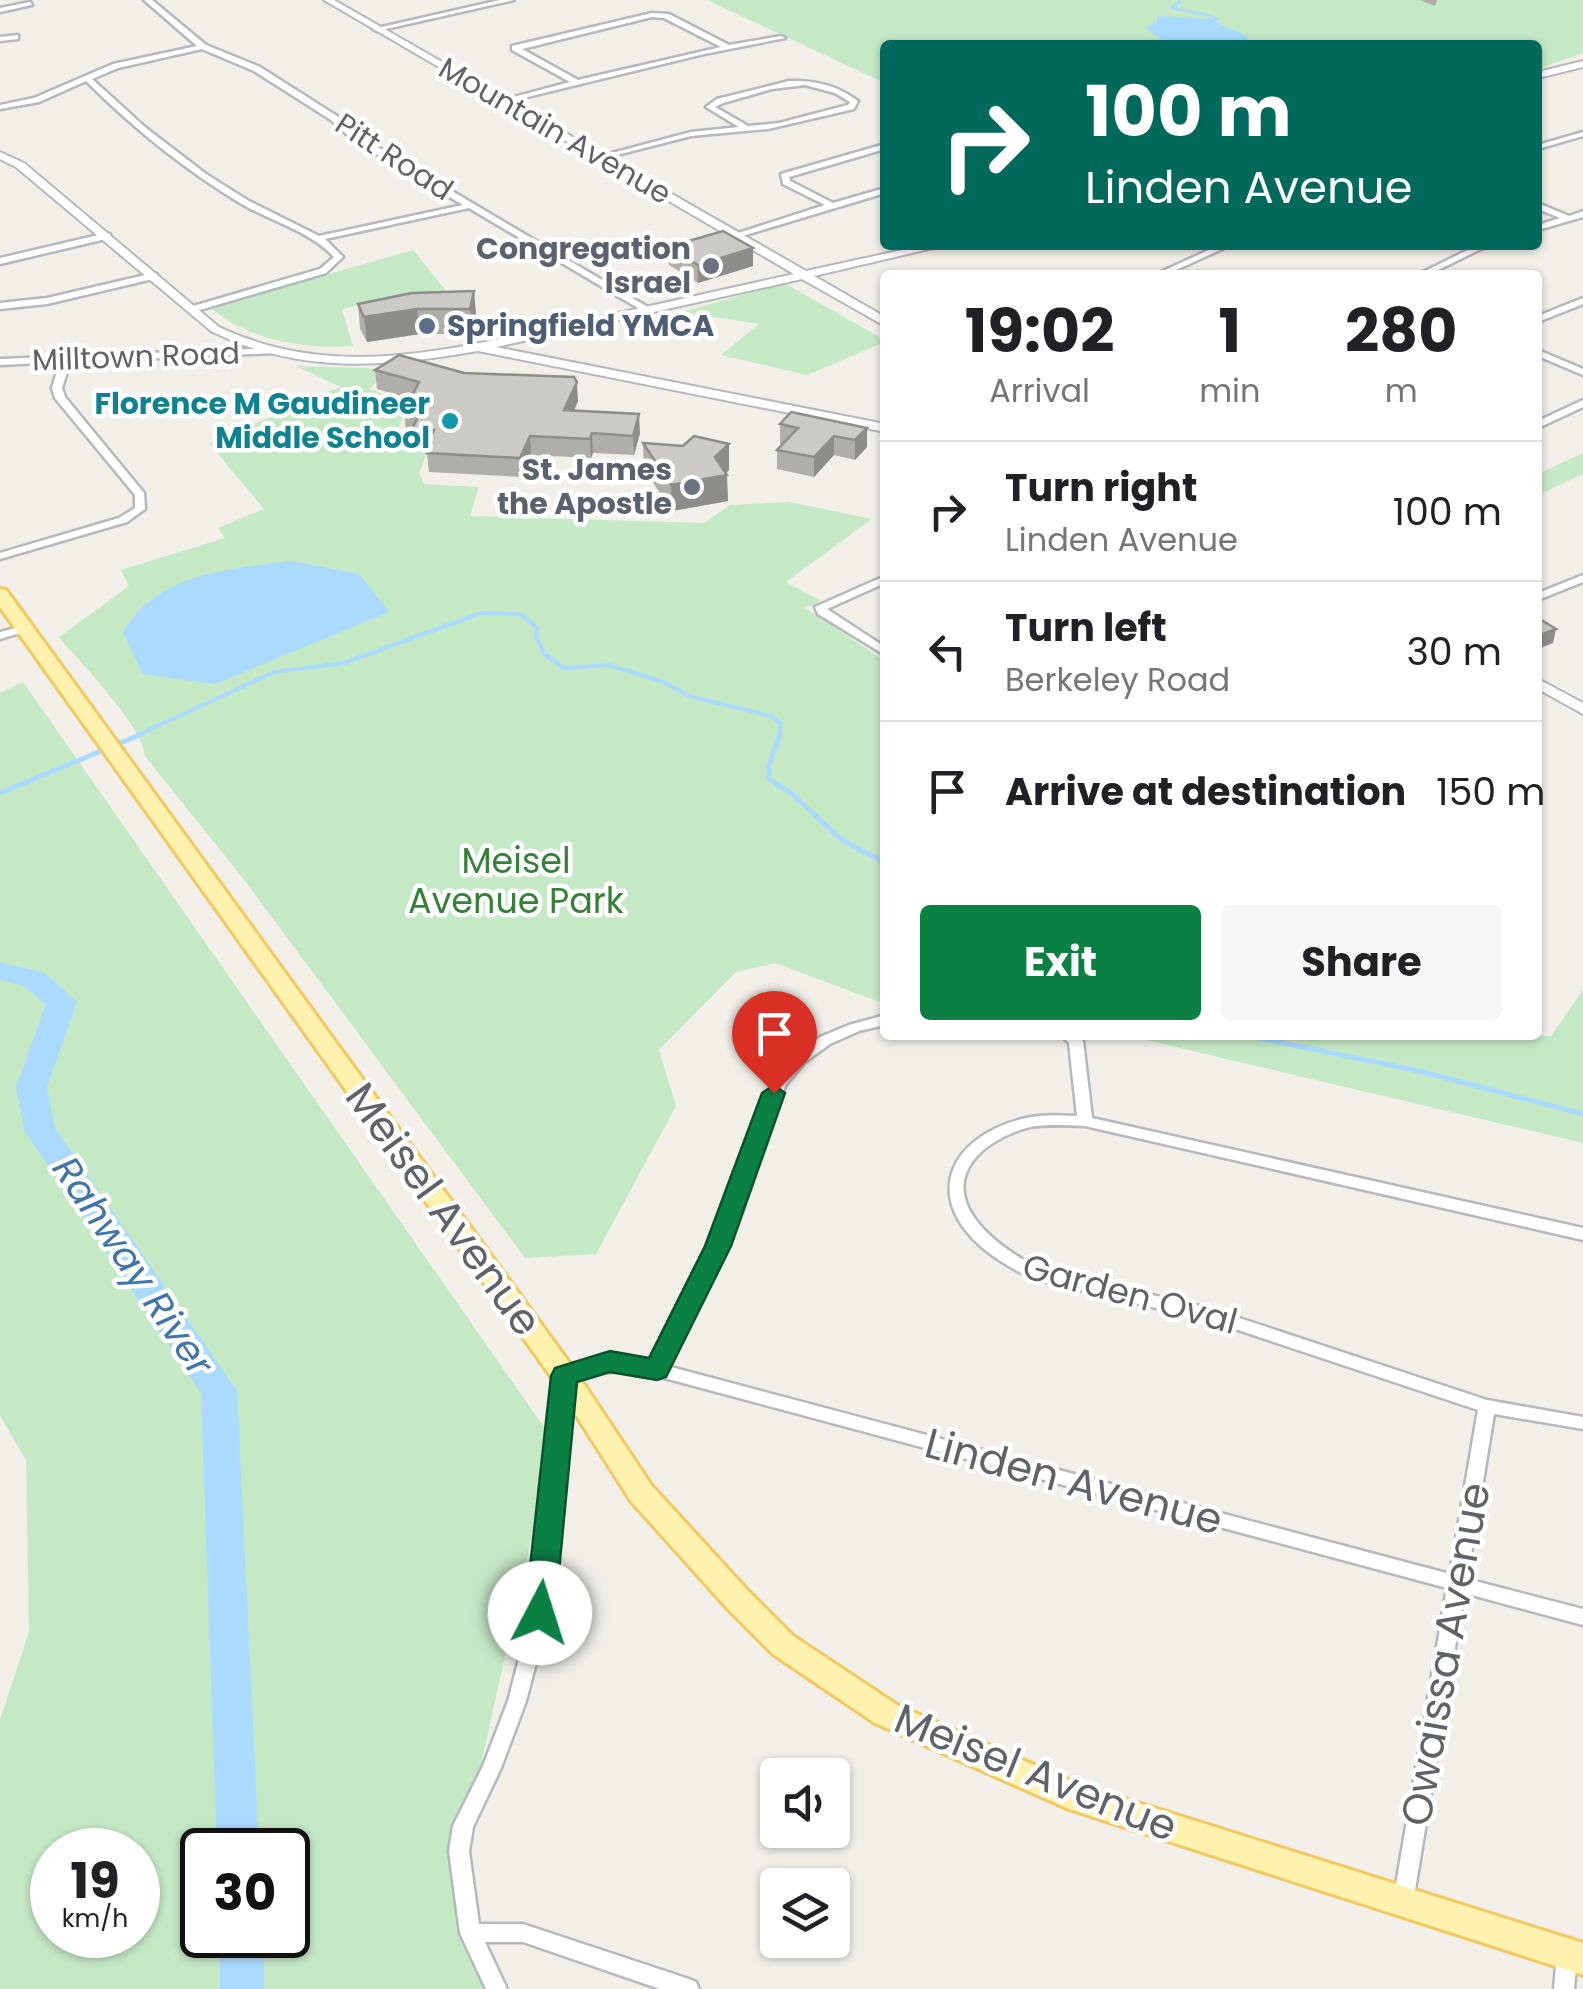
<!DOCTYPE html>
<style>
:root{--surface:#fff;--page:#f6f6f6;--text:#202124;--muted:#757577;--line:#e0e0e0;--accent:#0b8043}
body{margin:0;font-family:Poppins,sans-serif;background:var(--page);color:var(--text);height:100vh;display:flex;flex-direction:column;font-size:38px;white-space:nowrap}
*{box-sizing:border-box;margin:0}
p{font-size:32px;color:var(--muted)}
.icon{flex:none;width:55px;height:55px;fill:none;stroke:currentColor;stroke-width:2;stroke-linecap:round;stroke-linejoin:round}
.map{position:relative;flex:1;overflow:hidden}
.drawer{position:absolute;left:880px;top:270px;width:662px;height:770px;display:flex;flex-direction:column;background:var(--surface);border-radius:10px;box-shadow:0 2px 8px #0004}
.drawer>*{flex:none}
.hud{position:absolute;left:880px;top:40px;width:662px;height:210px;border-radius:10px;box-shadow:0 2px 8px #0004;background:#00695c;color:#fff;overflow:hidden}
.buttons{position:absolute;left:760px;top:1758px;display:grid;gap:20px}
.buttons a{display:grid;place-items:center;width:90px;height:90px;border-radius:10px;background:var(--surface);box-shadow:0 2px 8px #0004;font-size:50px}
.speed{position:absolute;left:30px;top:1828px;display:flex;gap:20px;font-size:50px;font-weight:700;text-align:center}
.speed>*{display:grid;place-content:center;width:130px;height:130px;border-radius:50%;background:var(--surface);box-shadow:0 2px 8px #0004;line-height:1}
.speed small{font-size:25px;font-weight:400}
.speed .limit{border:5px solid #111;border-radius:15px;background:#fff;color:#111}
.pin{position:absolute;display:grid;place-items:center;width:85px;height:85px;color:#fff;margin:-102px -42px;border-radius:50% 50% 50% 0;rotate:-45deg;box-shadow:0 0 10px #0007}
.pin .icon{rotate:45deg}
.me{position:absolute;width:110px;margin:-55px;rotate:5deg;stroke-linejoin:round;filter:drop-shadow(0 0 8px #0008)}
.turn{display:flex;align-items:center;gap:35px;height:210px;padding:0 40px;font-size:45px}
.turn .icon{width:130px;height:130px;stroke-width:2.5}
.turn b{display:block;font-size:70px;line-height:85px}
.eta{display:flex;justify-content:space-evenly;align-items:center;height:170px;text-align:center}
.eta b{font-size:60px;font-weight:700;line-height:70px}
.button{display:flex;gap:20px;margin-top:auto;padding:20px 40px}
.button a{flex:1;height:115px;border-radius:10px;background:var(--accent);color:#fff;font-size:40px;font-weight:700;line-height:115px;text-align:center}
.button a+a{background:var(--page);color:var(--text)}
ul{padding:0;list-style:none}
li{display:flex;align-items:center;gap:30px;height:140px;padding:0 40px;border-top:2px solid var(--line)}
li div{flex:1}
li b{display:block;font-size:38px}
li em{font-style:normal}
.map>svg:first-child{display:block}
.green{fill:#c5e8c5;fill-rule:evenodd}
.water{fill:#aadaff}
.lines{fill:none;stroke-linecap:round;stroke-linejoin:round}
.stream-far2{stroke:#aadaff;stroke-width:2.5}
.stream-far1{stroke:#aadaff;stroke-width:4}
.stream{stroke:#aadaff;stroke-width:5}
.river{fill:#aadaff;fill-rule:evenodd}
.minor-casing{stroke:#b5b8bc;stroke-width:5}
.tertiary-casing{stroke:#b5b8bc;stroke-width:4}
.primary-casing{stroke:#f2c960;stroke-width:6}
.minor{fill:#fff;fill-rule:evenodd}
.tertiary{fill:#fff;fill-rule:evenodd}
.primary{fill:#fff2af;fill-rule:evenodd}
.wall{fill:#afaea9}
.shaded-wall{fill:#8f8d8a}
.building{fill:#cccac5;stroke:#8f8d8a;stroke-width:2.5}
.route{fill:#0b8043;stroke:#07532c;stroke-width:2.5}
.worship-dot{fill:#6b7280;stroke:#fff;stroke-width:4}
.service-dot{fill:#5c6f8a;stroke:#fff;stroke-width:4}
.culture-dot{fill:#0f9aa8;stroke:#fff;stroke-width:4}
.labels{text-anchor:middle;stroke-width:9;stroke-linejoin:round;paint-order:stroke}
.far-street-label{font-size:30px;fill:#5f6368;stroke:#fff}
.far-worship-label{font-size:30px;font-weight:bold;fill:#5b616d;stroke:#fff;text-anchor:end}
.far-service-label{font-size:30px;font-weight:bold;fill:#4e5e75;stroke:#fff;text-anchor:start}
.far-culture-label{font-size:30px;font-weight:bold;fill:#0d838f;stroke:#fff;text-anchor:end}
.park-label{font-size:35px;fill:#348238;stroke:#fff}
.street-label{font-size:35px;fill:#5f6368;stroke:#fff}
.water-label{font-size:38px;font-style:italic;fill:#4174aa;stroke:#fff}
.near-street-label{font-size:42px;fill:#5f6368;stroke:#fff}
</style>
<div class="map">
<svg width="1583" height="1989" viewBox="0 0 1583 1989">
<rect width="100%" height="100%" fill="#f1efe8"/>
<path class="green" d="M707 0H1583V53L1538 69V45H885V83Z
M413 250 450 296 361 303 342 310 353 346C306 350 246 339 211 308Z
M784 283 885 340V342L807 375 721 355 759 324 682 312Z
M296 366 391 369 369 389 408 403 397 432 407 450 428 451 419 473 424 484 479 487 470 516 704 523 730 505 789 502 872 519 786 582 821 601 805 608 885 661V1004L775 963 736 972 659 1050 676 1106 596 1254 525 1258 242 877 145 756C142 724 81 664 59 637L129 586 121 570 225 538 218 528 264 509 209 443 273 416V413L341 387Z
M1583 453V474L1538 495V474Z
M23 682 553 1440 456 1877 492 1989H0V1720L29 1632 26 1460 0 1416V693ZM52 1850H138V1935H52ZM202 1850H288V1935H202Z
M1583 990V1143L1125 1035 1551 1036Z"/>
<path class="water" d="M1207 14 1218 18 1217 23 1247 36 1249 45H1169L1145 28 1157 22V16L1214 19Z
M291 561 359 574 389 612 215 684 143 674 123 633C155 573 230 569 291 561Z"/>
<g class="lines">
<path class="stream-far2" d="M1180 0 1172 8 1212 16"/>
<path class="stream-far1" d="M136 736 274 672 344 663 481 613 521 614 537 628 536 637 545 655 564 668 609 665 663 682 689 696 771 716 780 723V736"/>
<path class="stream" d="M780 734 769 765V779L791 793 842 840 885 863
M0 793 142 734
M1244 1035 1419 1071 1583 1114"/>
<path class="river" d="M0 962 45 973 77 1002 47 1087 55 1128 237 1391 259 1850H217L201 1393 24 1130 16 1087 46 1004 23 986 0 980Z
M220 1935H264V1989H220Z"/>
<defs>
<path id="minor" d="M144 0H152L206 45 260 67 337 116 359 136 651 309 643 311 469 208 325 239 343 257 326 273 196 311H190V307L320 269 334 257C308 230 272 222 240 203 184 169 133 128 86 81L39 102 0 109V105L34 98 113 64 197 46ZM202 49 254 71 331 120 353 140 463 205 319 236 249 201 206 174 146 128 92 79 118 68Z
M500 0H514L377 31 373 29Z
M30 2 32 5 0 12V8Z
M652 13 669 14 729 45 781 36 785 38 704 54 503 103 499 101 570 82 512 50V46ZM652 17 664 18 721 47 578 80 522 49Z
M18 35V39L0 41V37Z
M789 81C815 80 837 85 858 101L854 109 768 129 691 136 601 159 597 157 691 132 739 127 706 107 717 99ZM805 85 835 93 850 102 848 105 779 123 748 126 715 107 723 103 772 89Z
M1583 132V136L1538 149V145Z
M885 144V149L789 177 790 181 833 203 885 188V193L739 237 732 235 825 205 783 184 781 174Z
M1538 203 1569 216 1583 211V217L1538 230V225L1560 218 1538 209Z
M107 233 110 234V238L0 264V258Z
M1220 245H1231L1165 275H1154Z
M1478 245H1489L1428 275H1417Z
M154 273 157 274V278L47 304 0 309V303L47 298Z
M1583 298V304L1538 322V316Z
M272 348 275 349V353L70 362 62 388 65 397 144 493 145 509 127 522 0 559V553L119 518 135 508V495L55 398 52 388 60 362 0 365V359Z
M1538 350 1583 369V375L1538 356Z
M1583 400V407L1538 428V421Z
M1583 575V582L1538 600V593Z
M885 576V583L827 609 885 647V655L818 614 815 607Z
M26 625 30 626V630L0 639V632Z
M885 1015V1025L859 1031 830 1044 805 1062 786 1084 726 1246 667 1366 1450 1574 1478 1410 1211 1321 1030 1278C1014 1269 998 1261 984 1249 921 1196 951 1137 1022 1119 1040 1114 1059 1115 1077 1116L1069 1043 1060 1035H1077L1083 1041 1092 1118 1583 1228V1240L1085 1126C1067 1125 1048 1124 1030 1127 1013 1131 993 1141 981 1152 931 1200 1000 1249 1040 1269L1212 1309 1487 1400 1583 1417V1429L1494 1414 1467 1579 1583 1609V1625L1464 1593 1413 1902 1410 1909 1403 1911 1396 1909 1393 1902 1447 1588 657 1376C627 1371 601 1369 572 1379L549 1613 526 1701 501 1768 473 1827 469 1851 479 1924H523L689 1979 696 1982 699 1989H660L523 1942H485L507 1989H486L460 1933 449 1851 453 1826 483 1766 508 1701 531 1613 556 1375 558 1371C591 1360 619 1357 652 1363L710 1246 774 1080 795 1055 820 1037 849 1025Z
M1567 1945 1574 1948 1577 1955 1574 1989H1554L1557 1955 1560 1948Z"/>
<path id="tertiary" d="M324 0H334L806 271 925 245H946L814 276 885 317V326L802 279 496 347 885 424V432L478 351C384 367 299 375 211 331L16 167 0 159V152L24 163 219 327C336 383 458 348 577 322 649 306 722 290 794 274Z
M1583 61V67L1538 78V72Z
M1538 679 1583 703V714L1538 689Z"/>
<path id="primary" d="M0 589 6 590 573 1368 651 1485 748 1591 793 1636 897 1705 1075 1783 1583 1943V1975L1069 1809 875 1723 773 1654 728 1609 631 1501 555 1382 0 607Z"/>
</defs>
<use href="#minor" class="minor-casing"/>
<use href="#tertiary" class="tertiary-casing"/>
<use href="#primary" class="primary-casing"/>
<use href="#minor" class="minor"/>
<use href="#tertiary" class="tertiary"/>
<use href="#primary" class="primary"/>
</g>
<path class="wall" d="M1420 0H1437L1435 6Z
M668 247 753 266 698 283 669 265Z
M474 291 476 315 472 334H420L367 342 360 329 358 304Z
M375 370 464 373 578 401 574 410 640 433 634 455 593 453 591 458 531 455 522 477 429 472 427 453 429 449 414 448 412 432 406 431 404 411 411 399 377 389Z
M780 424 867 428V447L855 460 834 455 814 477 777 469V450L783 444H780Z
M643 443 729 470 726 473 728 501 672 511 644 469Z"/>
<path class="shaded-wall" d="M753 248V266L698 283V265Z
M474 291 476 315 472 334 470 309Z
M417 309 420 334 367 342 364 317Z
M577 382 578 401 566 429 564 410Z
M639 414 640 433 634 455 633 436Z
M867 428V447L855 460V440Z
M592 433 593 453 591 458 590 439Z
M530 436 531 455 522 477 520 458Z
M834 436V455L814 477V457Z
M729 444V470L724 475H727L728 501 672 511 671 485 715 457Z
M1556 629 1553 643 1538 649V636Z"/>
<path class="building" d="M723 231 753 248 698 265 668 247Z
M474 291 470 309H417L364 317 358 304 412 293Z
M399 355 464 373 574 377 577 382 564 410 639 414 633 436 592 433 590 439 530 436 520 458 427 453 432 443 428 442 434 430 412 429 419 415 404 411 419 382 375 370Z
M791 412 867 428 855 440 834 436 814 457 777 450 798 428 780 424Z
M694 436 729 444 715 457 727 475 671 485 643 443 683 446Z
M1538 618 1556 629 1538 636Z"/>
<path class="route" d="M774 1085 785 1093 731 1246 666 1377 657 1380 610 1372 577 1382 555 1613 550 1622 540 1626 529 1622 525 1613 551 1376 555 1368 610 1351 649 1358 705 1246 762 1093Z"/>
<g class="worship-dot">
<circle cx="711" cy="266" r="10"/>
<circle cx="692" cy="487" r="10"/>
</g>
<circle class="service-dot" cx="427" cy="326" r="10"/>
<circle class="culture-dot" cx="450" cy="421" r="10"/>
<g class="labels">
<g class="far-street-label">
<text transform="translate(555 131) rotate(30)" y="10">Mountain Avenue</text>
<text transform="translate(394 157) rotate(33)" y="10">Pitt Road</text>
<text transform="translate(136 357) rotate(-2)" y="10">Milltown Road</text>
</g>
<g class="far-worship-label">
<text x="691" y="259">Congregation<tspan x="691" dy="34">Israel</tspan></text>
<text x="672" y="480">St. James<tspan x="672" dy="34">the Apostle</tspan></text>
</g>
<g class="far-service-label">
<text x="447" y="336">Springfield YMCA</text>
</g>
<g class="far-culture-label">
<text x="430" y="414">Florence M Gaudineer<tspan x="430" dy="34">Middle School</tspan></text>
</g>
<g class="park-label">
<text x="516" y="873">Meisel<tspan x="516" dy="40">Avenue Park</tspan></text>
</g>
<g class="street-label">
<text transform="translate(1130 1294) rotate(15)" y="12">Garden Oval</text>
</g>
<g class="water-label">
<text transform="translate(133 1266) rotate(56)" y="13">Rahway River</text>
</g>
<g class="near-street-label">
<text transform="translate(444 1209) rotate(54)" y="15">Meisel Avenue</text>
<text transform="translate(1074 1481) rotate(15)" y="15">Linden Avenue</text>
<text transform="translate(1445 1654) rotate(-80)" y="15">Owaissa Avenue</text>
<text transform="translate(1036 1772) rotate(22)" y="15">Meisel Avenue</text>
</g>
</g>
</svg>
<div class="buttons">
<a><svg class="icon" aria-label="sound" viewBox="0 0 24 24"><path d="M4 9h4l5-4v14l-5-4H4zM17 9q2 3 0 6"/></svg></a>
<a><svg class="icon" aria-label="layers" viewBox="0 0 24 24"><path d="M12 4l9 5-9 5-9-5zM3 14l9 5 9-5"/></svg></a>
</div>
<div class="speed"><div>19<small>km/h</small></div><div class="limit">30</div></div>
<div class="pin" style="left:774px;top:1093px;background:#d93025"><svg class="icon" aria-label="arrive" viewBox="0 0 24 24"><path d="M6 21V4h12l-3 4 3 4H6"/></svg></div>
<svg class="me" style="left:540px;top:1613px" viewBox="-20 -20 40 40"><circle r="19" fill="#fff"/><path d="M0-13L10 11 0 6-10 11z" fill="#0b8043"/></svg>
<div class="hud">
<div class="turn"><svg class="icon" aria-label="right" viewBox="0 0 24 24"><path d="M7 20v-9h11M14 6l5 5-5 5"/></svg><div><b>100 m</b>Linden Avenue</div></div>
</div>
<section class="drawer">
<div class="eta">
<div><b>19:02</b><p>Arrival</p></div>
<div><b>1</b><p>min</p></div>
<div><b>280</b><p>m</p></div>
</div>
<ul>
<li><svg class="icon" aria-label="right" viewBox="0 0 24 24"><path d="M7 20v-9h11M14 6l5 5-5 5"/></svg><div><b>Turn right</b><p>Linden Avenue</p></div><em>100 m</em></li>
<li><svg class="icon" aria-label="left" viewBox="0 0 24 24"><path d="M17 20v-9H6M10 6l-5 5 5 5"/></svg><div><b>Turn left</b><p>Berkeley Road</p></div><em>30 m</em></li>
<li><svg class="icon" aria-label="arrive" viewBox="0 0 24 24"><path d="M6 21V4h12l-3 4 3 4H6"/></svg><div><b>Arrive at destination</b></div><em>150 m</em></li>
</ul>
<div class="button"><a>Exit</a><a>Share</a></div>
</section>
</div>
